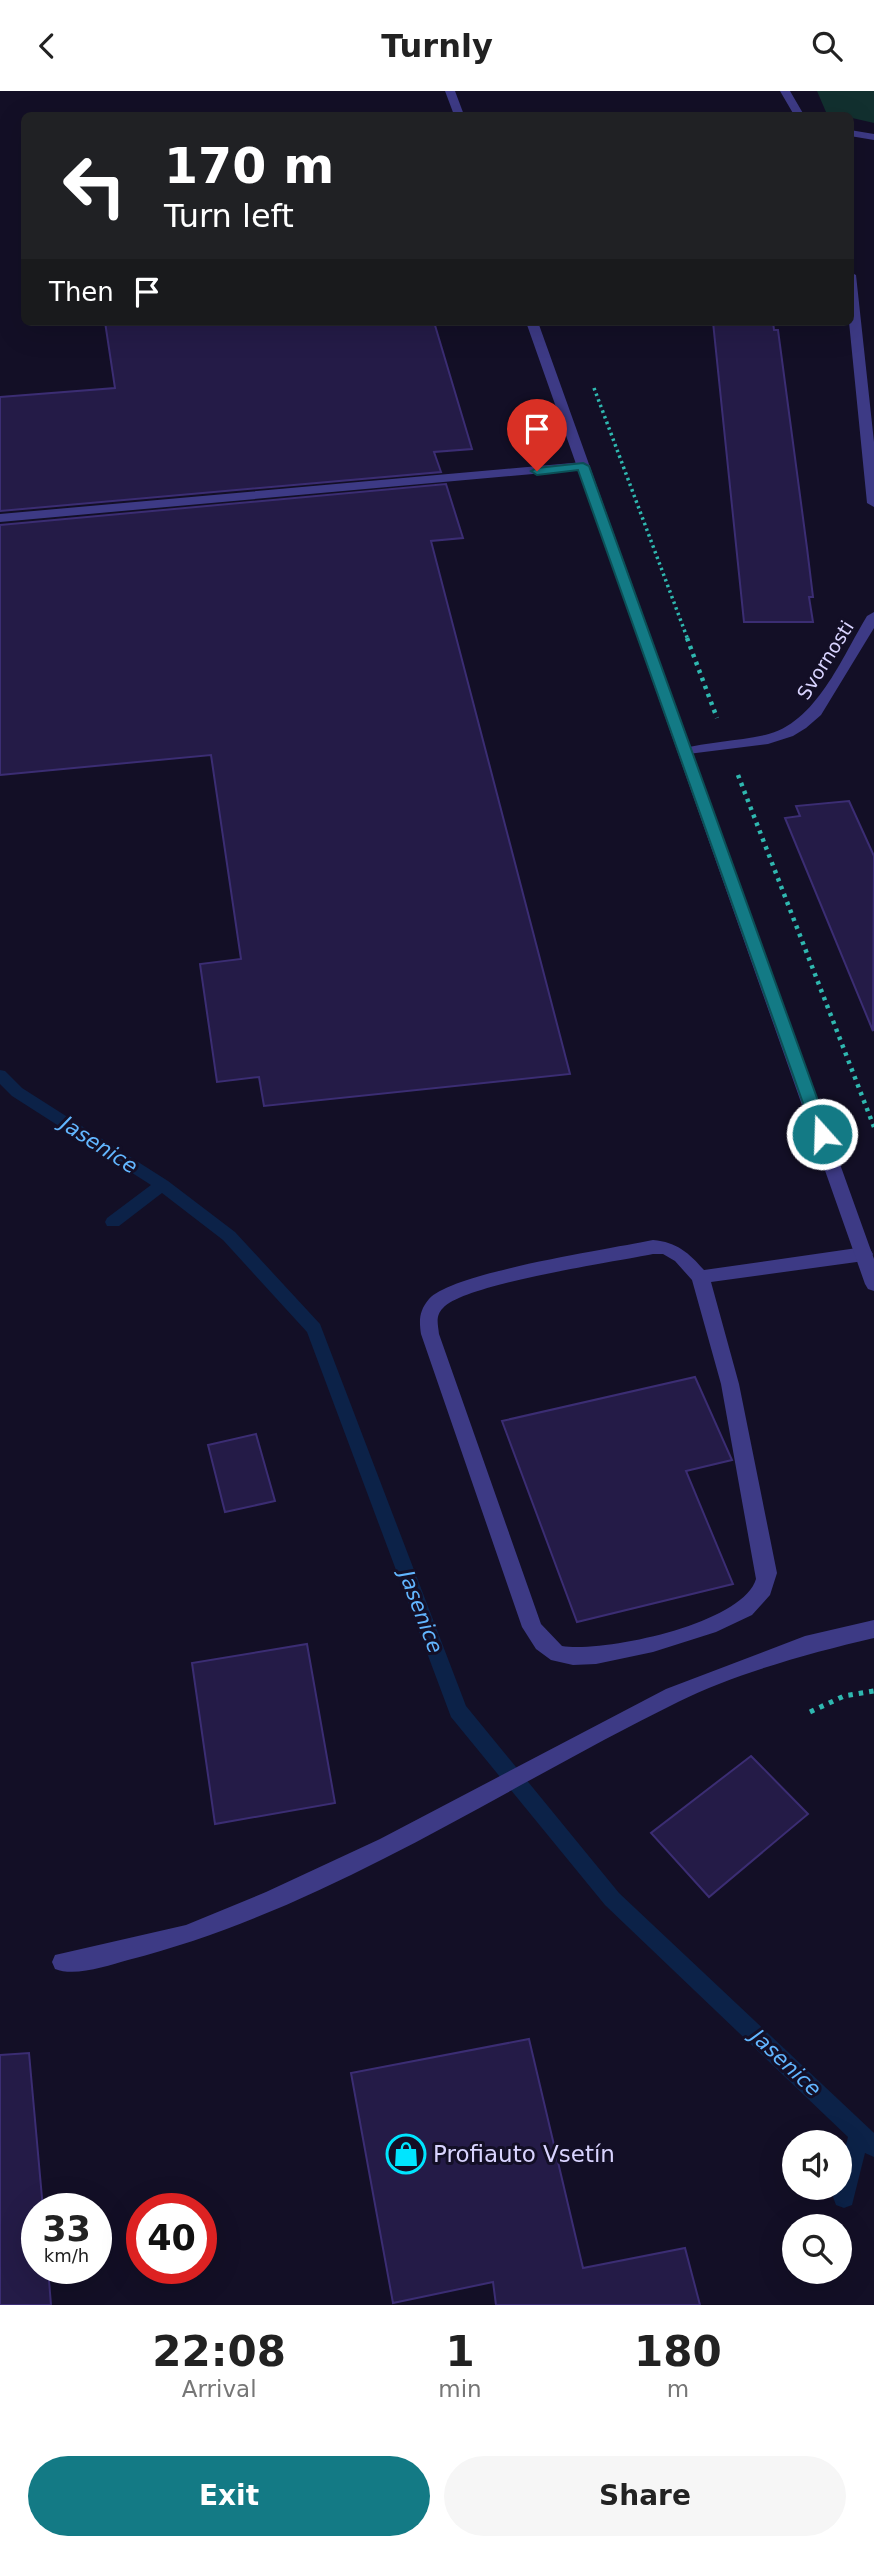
<!DOCTYPE html>
<meta charset="utf-8">
<style>
:root{--surface:#fff;--page:#f6f6f6;--text:#222;--muted:#767676;--accent:#137a85}
body{margin:0;font-family:"DejaVu Sans",sans-serif;background:var(--page);color:var(--text);height:100vh;display:flex;flex-direction:column;font-size:26px;white-space:nowrap}
*{box-sizing:border-box;margin:0}
p{font-size:23px;color:var(--muted)}
.icon{flex:none;width:38px;height:38px;fill:none;stroke:currentColor;stroke-width:2;stroke-linecap:round;stroke-linejoin:round}
.map{position:relative;height:2214px;overflow:hidden}
.panel{display:flex;flex-direction:column;background:var(--surface);flex:1}
.panel>*{flex:none}
.banner{position:absolute;left:21px;top:21px;width:833px;height:214px;border-radius:10px;box-shadow:0 7px 28px #0002;background:#202124;color:#fff;overflow:hidden}
.buttons{position:absolute;left:782px;top:2039px;display:grid;gap:14px}
.buttons a{display:grid;place-items:center;width:70px;height:70px;border-radius:50%;background:var(--surface);box-shadow:0 7px 28px #0002;font-size:35px}
.speed{position:absolute;left:21px;top:2102px;display:flex;gap:14px;font-size:35px;font-weight:700;text-align:center}
.speed>*{display:grid;place-content:center;width:91px;height:91px;border-radius:50%;background:var(--surface);box-shadow:0 7px 28px #0002;line-height:1}
.speed small{font-size:18px;font-weight:400}
.speed .limit{border:10px solid #d22;background:#fff;color:#111}
.pin{position:absolute;display:grid;place-items:center;width:60px;height:60px;color:#fff;margin:-72px -30px;border-radius:50% 50% 50% 0;rotate:-45deg;box-shadow:0 0 7px #0007}
.pin .icon{rotate:45deg}
.me{position:absolute;width:77px;margin:-38px;rotate:340deg;stroke-linejoin:round;filter:drop-shadow(0 0 5px #0008)}
.turn{display:flex;align-items:center;gap:24px;height:147px;padding:0 28px;font-size:32px}
.turn .icon{width:91px;height:91px;stroke-width:2.5}
.turn b{display:block;font-size:49px;line-height:60px}
.then{display:flex;align-items:center;height:66px;padding:0 28px;background:#0003;gap:14px;font-size:26px}
.eta{display:flex;justify-content:space-evenly;align-items:center;height:119px;text-align:center}
.eta b{font-size:42px;font-weight:800;line-height:49px}
.cta{display:flex;gap:14px;margin-top:auto;padding:14px 28px}
.cta a{flex:1;height:80px;border-radius:42px;background:var(--accent);color:#fff;font-size:28px;font-weight:800;line-height:80px;text-align:center}
.cta a+a{background:var(--page);color:var(--text)}
header{display:flex;justify-content:space-between;align-items:center;height:91px;padding:0 28px;background:var(--surface);font-size:32px;font-weight:800}
.map>svg:first-child{display:block}
.green{fill:#12302f}
.lines{fill:none;stroke-linecap:round;stroke-linejoin:round}
.stream{fill:#0c2248;fill-rule:evenodd}
.building{fill:#241b47;stroke:#3b2d73;stroke-width:2}
.path-far2{stroke:#2fb8b0;stroke-width:3.5;stroke-dasharray:2.5 3.5;stroke-linecap:butt}
.path-far1{stroke:#2fb8b0;stroke-width:4.5;stroke-dasharray:3.5 5;stroke-linecap:butt}
.path{stroke:#2fb8b0;stroke-width:5;stroke-dasharray:4.5 6;stroke-linecap:butt}
.service{fill:#3d3a85;fill-rule:evenodd}
.minor{fill:#3d3a85;fill-rule:evenodd}
.tertiary{fill:#3d3a85;fill-rule:evenodd}
.route{fill:#137a85;stroke:#0c4f56;stroke-width:2}
.labels{text-anchor:middle;stroke-width:6;stroke-linejoin:round;paint-order:stroke}
.street-label{font-size:19px;fill:#d9d4ff;stroke:#130f26}
.water-label{font-size:21px;font-style:italic;fill:#62b6ff;stroke:#130f26}
.near-poi-label{font-size:23px;fill:#d9d4ff;stroke:#130f26;text-anchor:start}
</style>
<header><svg class="icon" aria-label="back" viewBox="0 0 24 24"><path d="M15 5l-7 7 7 7"/></svg>Turnly<svg class="icon" aria-label="search" viewBox="0 0 24 24"><circle cx="10" cy="10" r="6"/><path d="M15 15l6 6"/></svg></header>
<div class="map">
<svg width="874" height="2214" viewBox="0 0 874 2214">
<rect width="100%" height="100%" fill="#130f26"/>
<path class="green" d="M817 0H874V32L826 21Z"/>
<g class="lines">
<path class="stream" d="M0 979 5 980 22 997 168 1090 235 1141 320 1233 466 1615 619 1802 874 2042V2066L865 2062 852 2114 844 2117 836 2114 833 2106 836 2096H840V2079L848 2046 605 1814 451 1626 307 1241 223 1149 162 1102 119 1135H107L105 1131 107 1127 151 1094 12 1005 0 993Z"/>
</g>
<path class="building" d="M105 231H434L472 358 434 361 441 381 0 420V306L115 297Z
M713 231H773L774 239H778L807 457 813 506H809L813 531H744Z
M446 393 463 447 431 450 570 983 264 1015 259 986 217 991 200 873 241 868 211 664 0 684V434Z
M849 710 874 765 873 940 785 727 800 725 796 715Z
M695 1286 732 1369 686 1380 733 1493 577 1531 502 1330Z
M256 1343 275 1410 225 1421 208 1354Z
M307 1553 335 1712 215 1733 192 1572Z
M751 1665 808 1723 709 1806 651 1742Z
M529 1948 583 2177 685 2157 700 2214H496L493 2191 393 2212 351 1982Z
M29 1962 43 2118H37V2177H48L51 2214H0V1964Z"/>
<g class="lines">
<path class="path-far2" d="M594 297 688 549"/>
<path class="path-far1" d="M687 547 717 627
M738 684 874 1036"/>
<path class="path" d="M810 1621 844 1605 874 1600"/>
<path class="service" d="M583 371 590 375 588 378 0 431V423Z
M653 1149C677 1151 689 1162 704 1179L864 1156 870 1158 873 1163 870 1168 864 1170 711 1191 739 1293 777 1482 770 1504 752 1524 716 1541 653 1561 596 1573 573 1574 551 1569 536 1558 522 1536 421 1243C419 1229 419 1220 429 1208 453 1181 610 1158 653 1149ZM653 1163H663L675 1170 692 1189 721 1293 756 1488C743 1533 603 1562 562 1555L541 1533 439 1243C438 1233 435 1225 443 1217 465 1193 613 1171 653 1163Z
M874 1529V1547C810 1562 737 1582 678 1611 497 1700 325 1819 128 1869 107 1875 75 1886 55 1878L52 1871 55 1864 186 1834 266 1801 380 1748 666 1598 805 1545Z"/>
<path class="minor" d="M780 0H790L804 24H794Z
M850 39 874 43V49L850 45Z
M850 181 856 184 874 351V416L867 412 849 231Z
M874 521V537L821 624 806 637 793 645 768 653 680 664 678 661 680 658C708 651 737 650 765 644 816 633 842 566 867 525Z"/>
<path class="tertiary" d="M445 0H455L464 24H454Z
M526 231H538L874 1168V1200L868 1198 865 1193Z"/>
</g>
<path class="route" d="M583 372 589 375 830 1043 827 1047H816L814 1043 578 379 537 384 531 380 537 377Z"/>
<defs>
<symbol id="shop-ring" viewBox="-11 -11 22 22"><circle r="9.5" fill="#130f26" stroke="#00e5ff" stroke-width="1.5"/><path d="M-5-2.5h2.3a2.7 3.5 0 0 1 5.4 0H5L5.5 6h-11ZM-1.5-2.5h3a1.5 2.3 0 0 0-3 0Z" fill="#00e5ff"/></symbol>
</defs>
<g fill-rule="evenodd">
<use href="#shop-ring" x="384" y="2041" width="44" height="44"/>
</g>
<g class="labels">
<g class="street-label">
<text transform="translate(825 569) rotate(-58)" y="7">Svornosti</text>
</g>
<g class="water-label">
<text transform="translate(99 1054) rotate(33)" y="7">Jasenice</text>
<text transform="translate(421 1521) rotate(69)" y="7">Jasenice</text>
<text transform="translate(786 1972) rotate(43)" y="7">Jasenice</text>
</g>
<g class="near-poi-label">
<text x="433" y="2071">Profiauto Vsetín</text>
</g>
</g>
</svg>
<div class="buttons">
<a><svg class="icon" aria-label="sound" viewBox="0 0 24 24"><path d="M4 9h4l5-4v14l-5-4H4zM17 9q2 3 0 6"/></svg></a>
<a><svg class="icon" aria-label="search" viewBox="0 0 24 24"><circle cx="10" cy="10" r="6"/><path d="M15 15l6 6"/></svg></a>
</div>
<div class="speed"><div>33<small>km/h</small></div><div class="limit">40</div></div>
<div class="pin" style="left:537px;top:380px;background:#d93025"><svg class="icon" aria-label="arrive" viewBox="0 0 24 24"><path d="M6 21V4h12l-3 4 3 4H6"/></svg></div>
<svg class="me" style="left:822px;top:1043px" viewBox="-20 -20 40 40"><circle r="17" fill="#137a85" stroke="#fff" stroke-width="3"/><path d="M0-11L8 9 0 5-8 9z" fill="#fff"/></svg>
<div class="banner">
<div class="turn"><svg class="icon" aria-label="left" viewBox="0 0 24 24"><path d="M17 20v-9H6M10 6l-5 5 5 5"/></svg><div><b>170 m</b>Turn left</div></div>
<div class="then">Then<svg class="icon" aria-label="arrive" viewBox="0 0 24 24"><path d="M6 21V4h12l-3 4 3 4H6"/></svg></div>
</div>
</div>
<section class="panel">
<div class="eta">
<div><b>22:08</b><p>Arrival</p></div>
<div><b>1</b><p>min</p></div>
<div><b>180</b><p>m</p></div>
</div>
<div class="cta"><a>Exit</a><a>Share</a></div>
</section>
